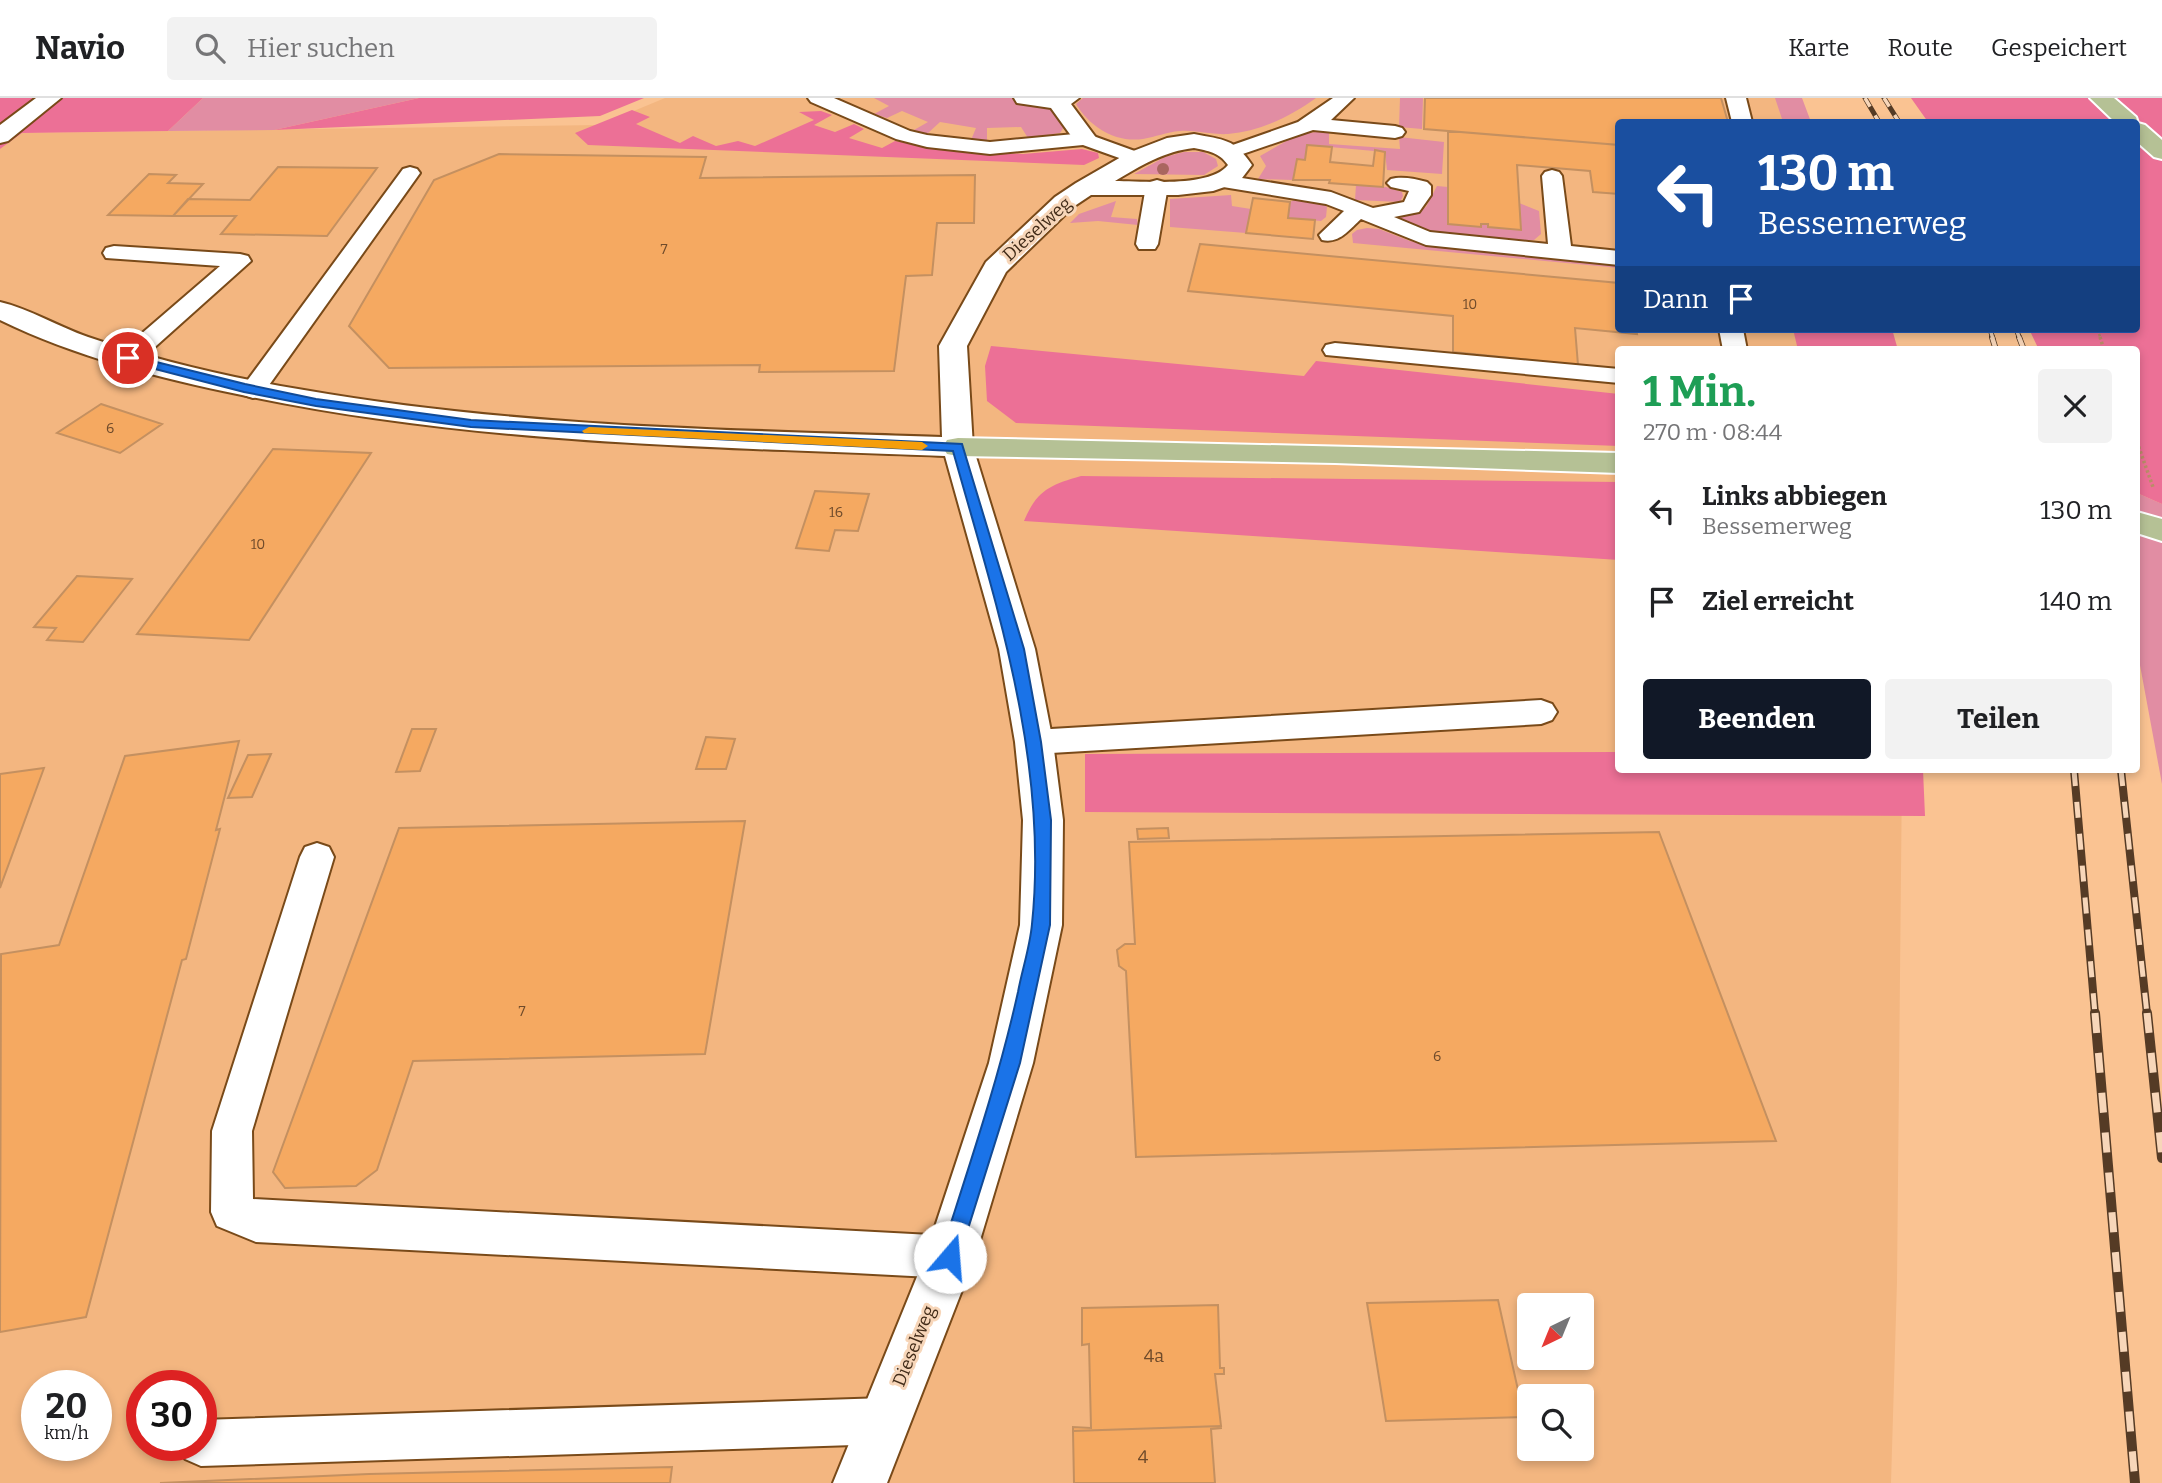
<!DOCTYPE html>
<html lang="de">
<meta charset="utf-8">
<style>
:root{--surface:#fff;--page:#f2f2f2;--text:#202124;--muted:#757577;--line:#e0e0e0;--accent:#111827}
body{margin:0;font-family:Bitter,serif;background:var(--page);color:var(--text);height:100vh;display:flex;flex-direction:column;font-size:26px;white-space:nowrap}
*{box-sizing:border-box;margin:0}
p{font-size:23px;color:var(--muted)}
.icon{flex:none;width:38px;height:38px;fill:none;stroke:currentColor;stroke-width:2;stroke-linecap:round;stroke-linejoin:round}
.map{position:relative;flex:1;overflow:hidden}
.drawer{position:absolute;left:1615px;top:248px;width:525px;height:427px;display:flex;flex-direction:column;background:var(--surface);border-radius:7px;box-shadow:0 4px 10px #0003}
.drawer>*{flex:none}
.banner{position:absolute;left:1615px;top:21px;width:525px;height:214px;border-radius:7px;box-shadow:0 4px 10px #0003;background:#1a4fa0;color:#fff;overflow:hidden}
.needle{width:46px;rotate:223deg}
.tools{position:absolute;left:1517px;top:1195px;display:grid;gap:14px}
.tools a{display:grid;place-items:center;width:77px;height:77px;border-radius:7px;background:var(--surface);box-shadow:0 4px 10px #0003;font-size:35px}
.speed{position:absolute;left:21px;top:1272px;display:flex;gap:14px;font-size:35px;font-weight:700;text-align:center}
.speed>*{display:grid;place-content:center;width:91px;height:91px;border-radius:50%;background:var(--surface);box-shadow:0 4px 10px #0003;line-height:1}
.speed small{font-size:18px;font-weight:400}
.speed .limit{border:10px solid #d22;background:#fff;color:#111}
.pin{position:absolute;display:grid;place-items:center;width:60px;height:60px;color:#fff;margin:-30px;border:4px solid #fff;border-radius:50%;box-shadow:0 2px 7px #0007}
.me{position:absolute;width:77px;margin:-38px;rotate:18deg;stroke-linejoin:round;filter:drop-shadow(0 0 5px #0008)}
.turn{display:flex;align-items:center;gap:24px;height:147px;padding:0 28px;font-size:32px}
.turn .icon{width:91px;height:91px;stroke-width:2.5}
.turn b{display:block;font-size:49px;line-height:60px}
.then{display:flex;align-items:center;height:66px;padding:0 28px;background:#0003;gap:14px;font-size:26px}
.round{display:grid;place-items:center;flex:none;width:74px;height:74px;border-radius:7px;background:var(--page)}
.summary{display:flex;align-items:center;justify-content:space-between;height:119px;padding:0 28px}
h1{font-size:42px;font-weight:700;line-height:52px;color:#1e9e55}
.action{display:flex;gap:14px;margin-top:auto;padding:14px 28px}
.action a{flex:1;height:80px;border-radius:7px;background:var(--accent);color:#fff;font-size:28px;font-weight:700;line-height:80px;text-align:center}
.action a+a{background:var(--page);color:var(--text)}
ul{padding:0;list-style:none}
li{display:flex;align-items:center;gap:21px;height:91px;padding:0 28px}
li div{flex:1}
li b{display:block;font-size:26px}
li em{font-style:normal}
header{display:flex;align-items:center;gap:42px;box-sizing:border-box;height:98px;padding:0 35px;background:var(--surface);border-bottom:2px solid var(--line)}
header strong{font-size:33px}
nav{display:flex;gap:38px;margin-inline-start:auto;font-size:24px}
.search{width:490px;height:63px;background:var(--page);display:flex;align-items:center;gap:18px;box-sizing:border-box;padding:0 24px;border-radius:7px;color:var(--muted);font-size:26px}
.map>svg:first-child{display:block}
.built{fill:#f3b680;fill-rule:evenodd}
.green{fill:#e18da3}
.forest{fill:#ec7096}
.building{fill:#f5a961;stroke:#c49060;stroke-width:2}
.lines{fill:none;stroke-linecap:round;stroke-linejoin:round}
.lane-casing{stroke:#794a19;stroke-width:4}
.street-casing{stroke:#794a19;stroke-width:4}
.primary-casing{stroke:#fff;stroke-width:4}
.path-far1{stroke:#b98d67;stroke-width:2.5;stroke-dasharray:2.5 2.5;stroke-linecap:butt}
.path{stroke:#b98d67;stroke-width:3.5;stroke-dasharray:2.5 2.5;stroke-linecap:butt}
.lane{fill:#fff;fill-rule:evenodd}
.street{fill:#fff;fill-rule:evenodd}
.primary{fill:#b5c195;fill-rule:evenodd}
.rail-far3-casing{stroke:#553b25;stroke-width:5}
.rail-far2-casing{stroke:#553b25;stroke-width:6}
.rail-far1-casing{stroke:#553b25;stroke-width:8}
.rail-casing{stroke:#553b25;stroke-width:10}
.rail-far3{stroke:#f7d6b9;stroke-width:3.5;stroke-dasharray:10;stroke-linecap:butt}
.rail-far2{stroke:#f7d6b9;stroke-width:4.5;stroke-dasharray:13;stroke-linecap:butt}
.rail-far1{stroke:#f7d6b9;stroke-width:5;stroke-dasharray:16;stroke-linecap:butt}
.rail{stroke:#f7d6b9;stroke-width:7;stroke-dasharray:20;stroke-linecap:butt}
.tree{fill:#a9665f}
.route{fill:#1a73e8;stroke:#114b97;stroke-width:2}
.slow{fill:#f59e0b}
.labels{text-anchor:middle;stroke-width:6;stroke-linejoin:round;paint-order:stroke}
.number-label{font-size:14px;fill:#6f4b2b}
.street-label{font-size:18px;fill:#422c19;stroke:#f7d6b9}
.near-number-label{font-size:18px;fill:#6f4b2b}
</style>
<header>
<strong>Navio</strong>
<div class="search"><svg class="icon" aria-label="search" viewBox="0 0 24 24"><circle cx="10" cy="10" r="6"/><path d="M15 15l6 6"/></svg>Hier suchen</div>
<nav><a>Karte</a><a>Route</a><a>Gespeichert</a></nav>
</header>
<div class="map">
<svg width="2162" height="1385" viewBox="0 0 2162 1385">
<rect width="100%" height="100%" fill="#fac392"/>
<path class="built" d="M665 0H1797L1805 24H1619V231H1870L1876 252H1619V672H1902L1897 1184 1891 1385H0V51L22 35 600 27ZM1530 1208H1582V1260H1530ZM37 1288H96V1348H37ZM142 1288H201V1348H142ZM1530 1298H1582V1351H1530Z"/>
<path class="green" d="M203 0H419L274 32 168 33Z
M874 0H1012L1052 11 1064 29 1060 35 1028 40 1021 29 987 30V42H971L976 30 940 24 927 36 914 32 928 24 902 13 887 20 874 16 889 8Z
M1083 0H1316C1290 19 1260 33 1228 36 1212 37 1196 32 1180 33 1166 34 1156 39 1143 41 1115 45 1090 29 1076 6Z
M1400 0H1423L1422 31 1399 29Z
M1775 0H1802L1811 24H1783Z
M1316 34H1329V46L1400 51 1399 39 1444 44 1442 76 1387 72 1385 54 1308 47 1305 62 1293 82 1258 81 1266 68 1260 58 1297 37Z
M1184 54H1203L1216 61 1218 68 1204 77 1134 76 1165 59Z
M1356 87 1386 89 1402 94 1403 98 1400 104 1355 102Z
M1437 88 1448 89V126L1481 129V126H1488L1489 129 1521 132 1519 105 1539 113 1541 136 1534 142C1486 144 1437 137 1392 122L1417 114 1426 109Z
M1231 97 1232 108 1251 111 1246 135 1170 129V101Z
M1298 100 1321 104 1327 109 1326 119 1321 123 1288 120 1290 104Z
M1116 103 1111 119 1137 121 1138 127 1098 123 1070 125 1079 116Z
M1367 130 1379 131 1410 143 1462 152 1619 166V170L1353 145 1352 136 1357 132Z
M2137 395 2162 406V686L2137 551Z"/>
<path class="forest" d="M0 0H203L168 33 22 35 0 51Z
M419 0H644L600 18 274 32Z
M1911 0H2162V406L2137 395V252H2039L2029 231H2137V24H1928Z
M632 12 650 19 636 26 680 45 693 38 716 48 738 43 755 48 814 22 799 14 821 13 832 17 814 27 835 34 854 26 864 31 849 40 882 50 895 43 942 51 1023 56 1082 51 1098 55 1099 60 1084 67 588 47 575 35Z
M1793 231H1892L1898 252H1798Z
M991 248 1304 278 1316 263 1619 296V348L1016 325 987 303 985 268Z
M1081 378 1619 384V462L1024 423C1037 392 1050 387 1081 378Z
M1619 654V672H1923L1925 718 1085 714V656Z"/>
<path class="building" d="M1425 0H1721L1728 24H1619V47L1424 31Z
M1448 33 1619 47V96L1593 94 1590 73 1517 67 1521 132 1488 129V126H1481V129L1448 126Z
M1307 47 1332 49 1330 64 1373 68 1375 52 1385 54 1383 89 1329 85 1330 82H1293L1297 61 1305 62Z
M499 56 706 59 700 80 975 77 974 125H937L932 177 906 178 894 273 759 274 760 267 389 270 349 228 434 82Z
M278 69 377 70 327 138 221 136 236 118H173L188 101 250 102Z
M149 76 176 77 168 85 203 86 173 118 108 117Z
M1253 100 1290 104 1288 120 1315 122 1313 141 1246 135Z
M1200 146 1619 185V231H1636L1637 236 1575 230 1578 267 1453 254V218L1188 193Z
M101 306 162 326 120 355 57 335Z
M273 351 371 355 249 542 137 536Z
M815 393 869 396 858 433 835 432 829 453 796 450Z
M77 478 132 481 83 544 47 542 56 530 34 529Z
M412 631H436L420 673 396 674Z
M706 639 735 641 726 671H696Z
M239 643 216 732 220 731 186 861 182 862 86 1219 0 1234 1 856 59 847 125 658Z
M271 656 252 699 228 700 248 657Z
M44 670 0 790V676Z
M745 723 705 956 413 963 377 1072 356 1088 285 1090 273 1074 399 730Z
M1168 730 1169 740 1138 741 1137 731Z
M1659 734 1776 1043 1136 1059 1126 873 1119 868 1117 852 1125 846H1135L1129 744Z
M1498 1202 1524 1319 1386 1323 1367 1205Z
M1218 1207 1220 1270H1224V1276H1215L1221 1328 1073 1333V1329L1091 1330 1089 1246 1082 1247V1210Z
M1221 1328V1330L1211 1331 1215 1385H1074L1073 1333Z
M672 1369 670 1385H160L369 1376Z"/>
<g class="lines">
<defs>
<path id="lane" d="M808 0H834L910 33 927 37 990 44 1085 35 1143 56 1146 60 1143 64 1136 66 1083 47 990 56 927 49 896 41 811 4Z
M1333 0H1354L1331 22 1395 28 1402 30 1405 34 1402 38 1395 40 1313 32 1231 60 1224 58 1221 54 1224 50 1298 24Z
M1726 0H1746L1752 24H1732Z
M410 69 417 71 420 75 262 297 253 300 244 297 240 292 244 287 403 71Z
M1552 72 1559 74 1562 78 1571 148 1619 153V167L1426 147 1361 121C1349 132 1339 146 1322 142L1319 137 1344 113 1326 106 1223 89 1216 87 1213 83 1216 79 1223 77 1331 94 1373 110 1404 104 1409 93 1391 89 1387 85 1391 81C1402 78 1416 81 1427 84L1431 88V97L1419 114 1394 119 1430 134 1548 146 1542 78 1545 74Z
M1157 82 1164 84 1168 88 1158 146 1155 151H1139L1136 146 1146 88 1150 84Z
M114 148 240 156 248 158 251 163 137 265 128 267 119 265 116 260 119 255 220 168 106 160 103 155 106 150Z
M1719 231H1743L1747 252H1723Z
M1335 245 1619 271V285L1326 257 1323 252 1326 247Z
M1541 602 1552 606 1557 614 1552 622 1541 626 1034 656 1023 653 1018 644 1023 635 1034 632Z
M317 745 329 749 334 759 252 1033 253 1101 950 1138 965 1144 971 1159 965 1174 950 1180 256 1144 217 1128 211 1114 212 1033 300 759 305 749Z
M885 1300 901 1307 908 1323 901 1339 885 1346 201 1368 185 1361 179 1348H201V1322Z"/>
<path id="street" d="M36 0H61L8 43 0 45V27Z
M1014 0H1079L1071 6 1097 41 1093 46H1077L1051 10 1017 5Z
M1194 36C1224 42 1234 40 1252 67L1239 84 1213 93 1178 97H1091L1073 109 1006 174 967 248 973 349 1035 551 1053 644 1063 722 1062 827 1033 965 975 1159 887 1385H833L925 1159 989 965 1020 827 1023 722 1015 644 999 551 945 358C709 349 473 346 242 297 159 280 76 259 0 222V204C30 211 59 229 88 239 158 263 231 280 304 292 515 329 729 332 942 339L939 248 986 164 1055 99 1076 85 1128 55 1167 40ZM1194 50C1208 53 1219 54 1228 67 1210 90 1143 83 1115 83 1140 68 1165 53 1194 50Z"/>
<path id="primary" d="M2090 0H2114L2136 19 2138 25 2145 27 2162 42V61L2154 59 2137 44V24H2115Z
M958 340 1619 355V375L1335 365 958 358 947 356 943 349 947 342Z
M2137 414 2162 421V443L2137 435Z"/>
</defs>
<use href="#lane" class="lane-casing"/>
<use href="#street" class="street-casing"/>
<use href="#primary" class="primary-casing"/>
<path class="path-far1" d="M2099 236 2101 241"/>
<path class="path" d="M2100 239 2104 252
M2137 344 2153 389"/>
<use href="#lane" class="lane"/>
<use href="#street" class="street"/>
<use href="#primary" class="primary"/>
<defs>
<path id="rail-far3" d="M1865 0 1879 24
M1884 0 1899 24
M1990 231 1993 241
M2016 231 2020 241"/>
<path id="rail-far2" d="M1992 239 1996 252
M2019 239 2024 252"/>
<path id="rail-far1" d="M2074 672 2095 916
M2121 672 2147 916"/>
<path id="rail" d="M2095 915 2135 1385
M2147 915 2162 1060"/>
</defs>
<use href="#rail-far3" class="rail-far3-casing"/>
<use href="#rail-far2" class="rail-far2-casing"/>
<use href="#rail-far1" class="rail-far1-casing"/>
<use href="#rail" class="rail-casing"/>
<use href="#rail-far3" class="rail-far3"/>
<use href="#rail-far2" class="rail-far2"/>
<use href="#rail-far1" class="rail-far1"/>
<use href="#rail" class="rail"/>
</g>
<circle class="tree" cx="1163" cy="71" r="6"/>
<path class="route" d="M128 257 245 286 316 301 471 322 962 346 1024 551 1041 644 1051 722 1050 827 1020 965 957 1166 950 1169 943 1166 940 1159C968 1071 998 984 1018 894 1022 872 1030 849 1032 826 1049 664 996 506 953 353L471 329 316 308 244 294 124 263V258Z"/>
<path class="slow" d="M589 329 922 344 928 348 922 352 584 335 582 333Z"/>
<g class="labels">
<g class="number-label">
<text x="664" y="156">7</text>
<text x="1470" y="211">10</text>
<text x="110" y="335">6</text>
<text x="836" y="419">16</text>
<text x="258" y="451">10</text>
<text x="522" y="918">7</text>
<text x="1437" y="963">6</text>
</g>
<g class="street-label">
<text transform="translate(1037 131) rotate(-42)" y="6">Dieselweg</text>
<text transform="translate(914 1248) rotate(-68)" y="6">Dieselweg</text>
</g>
<g class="near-number-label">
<text x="1154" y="1264">4a</text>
<text x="1143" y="1365">4</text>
</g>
</g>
</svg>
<div class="tools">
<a><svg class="needle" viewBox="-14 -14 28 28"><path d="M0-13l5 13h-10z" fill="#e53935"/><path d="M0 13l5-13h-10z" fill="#757577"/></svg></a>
<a><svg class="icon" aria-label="search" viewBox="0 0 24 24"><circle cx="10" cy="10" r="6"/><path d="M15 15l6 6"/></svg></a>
</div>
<div class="speed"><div>20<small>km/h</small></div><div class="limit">30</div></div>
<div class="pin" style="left:128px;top:260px;background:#d93025"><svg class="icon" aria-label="arrive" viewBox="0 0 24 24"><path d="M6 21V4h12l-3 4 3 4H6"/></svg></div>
<svg class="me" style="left:950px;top:1159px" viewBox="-20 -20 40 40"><circle r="19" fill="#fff"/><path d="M0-13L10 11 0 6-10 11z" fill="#1a73e8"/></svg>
<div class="banner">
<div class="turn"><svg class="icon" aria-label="left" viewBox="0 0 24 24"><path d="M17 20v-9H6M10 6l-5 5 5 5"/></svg><div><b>130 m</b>Bessemerweg</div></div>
<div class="then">Dann<svg class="icon" aria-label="arrive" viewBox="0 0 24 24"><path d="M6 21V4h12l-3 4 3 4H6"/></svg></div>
</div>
<section class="drawer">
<div class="summary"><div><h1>1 Min.</h1><p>270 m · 08:44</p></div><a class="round"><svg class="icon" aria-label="close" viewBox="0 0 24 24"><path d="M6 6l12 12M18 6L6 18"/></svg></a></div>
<ul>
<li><svg class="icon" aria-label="left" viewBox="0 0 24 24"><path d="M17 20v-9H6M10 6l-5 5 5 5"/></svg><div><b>Links abbiegen</b><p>Bessemerweg</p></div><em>130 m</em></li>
<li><svg class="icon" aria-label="arrive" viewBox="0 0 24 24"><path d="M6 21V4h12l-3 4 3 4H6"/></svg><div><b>Ziel erreicht</b></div><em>140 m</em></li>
</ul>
<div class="action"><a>Beenden</a><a>Teilen</a></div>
</section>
</div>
